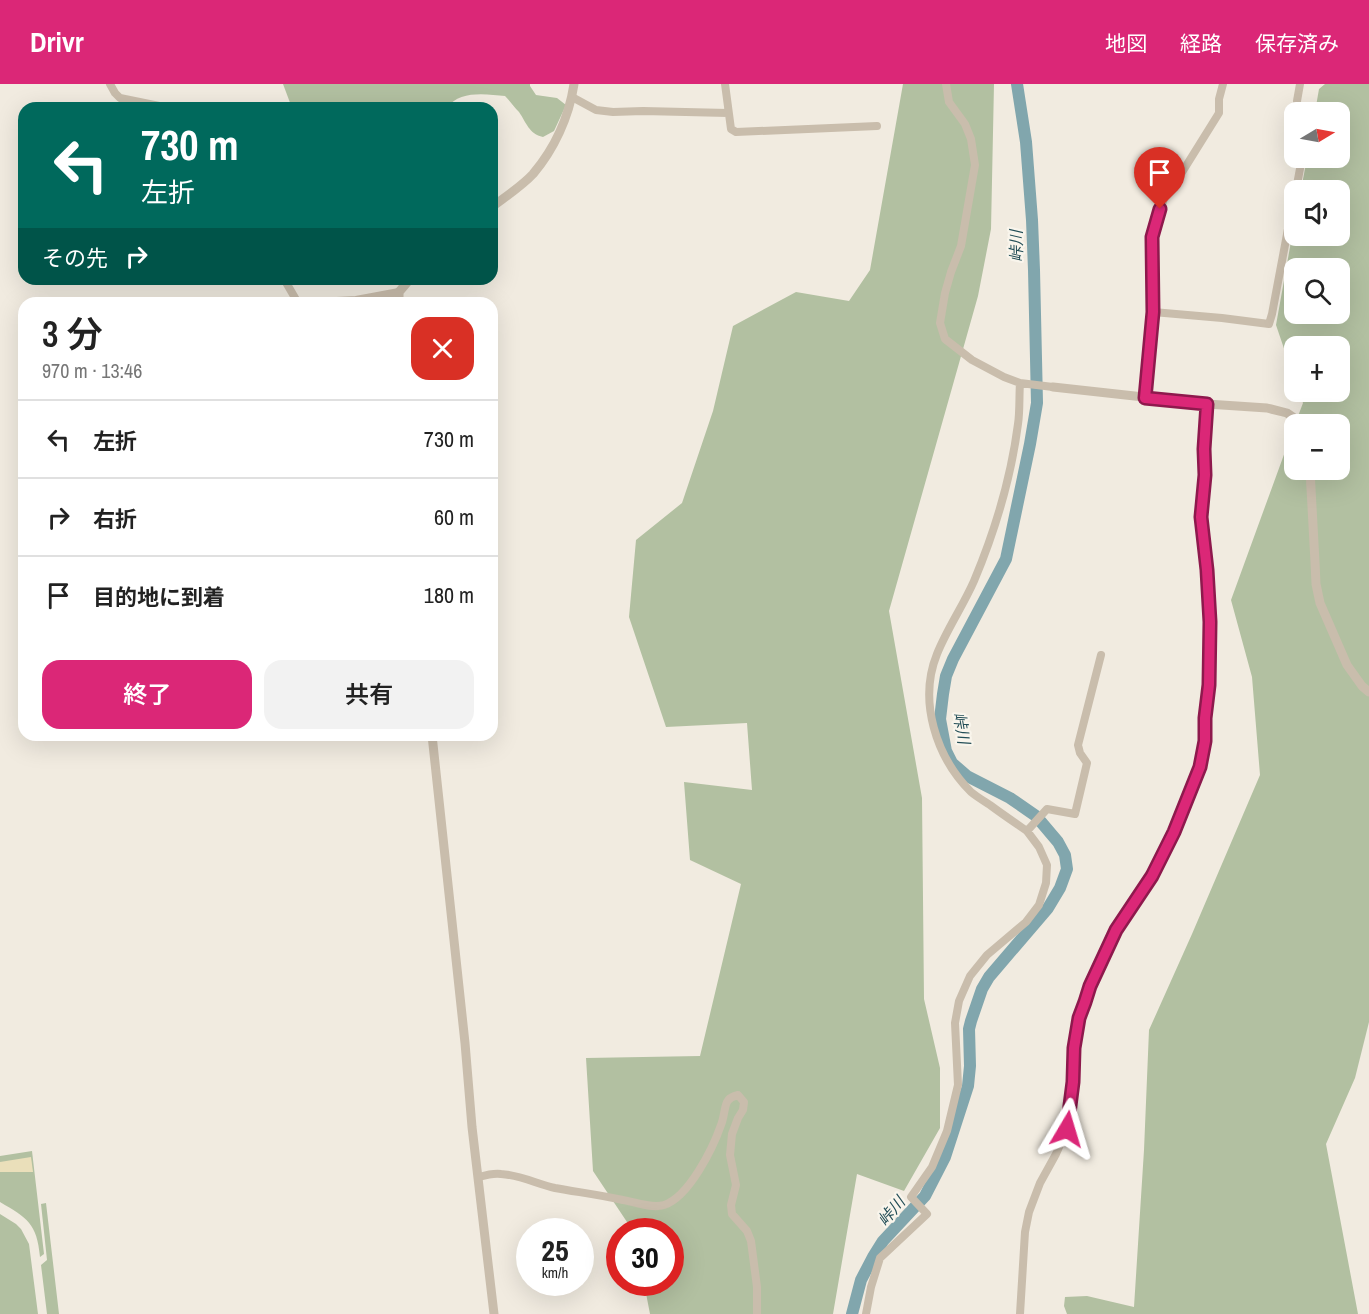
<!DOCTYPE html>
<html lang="ja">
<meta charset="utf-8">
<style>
:root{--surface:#fff;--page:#f2f2f2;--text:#222;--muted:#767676;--line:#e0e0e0;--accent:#db2777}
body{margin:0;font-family:"Archivo Narrow","Noto Sans JP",sans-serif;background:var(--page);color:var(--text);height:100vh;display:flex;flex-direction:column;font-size:22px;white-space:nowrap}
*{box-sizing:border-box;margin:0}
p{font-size:20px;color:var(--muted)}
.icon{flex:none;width:33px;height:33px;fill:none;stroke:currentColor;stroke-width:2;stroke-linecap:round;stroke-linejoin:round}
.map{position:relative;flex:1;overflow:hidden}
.sheet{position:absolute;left:18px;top:213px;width:480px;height:444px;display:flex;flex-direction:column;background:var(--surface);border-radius:18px;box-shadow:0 6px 24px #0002}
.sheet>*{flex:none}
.banner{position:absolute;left:18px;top:18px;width:480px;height:183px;border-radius:18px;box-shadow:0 6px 24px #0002;background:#00695c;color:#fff;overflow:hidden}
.needle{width:39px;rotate:80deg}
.tools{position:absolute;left:1284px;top:18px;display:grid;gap:12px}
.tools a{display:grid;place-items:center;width:66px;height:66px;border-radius:12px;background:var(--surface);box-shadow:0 6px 24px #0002;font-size:30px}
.speed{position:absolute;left:516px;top:1134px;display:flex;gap:12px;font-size:30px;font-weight:700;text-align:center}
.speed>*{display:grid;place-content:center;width:78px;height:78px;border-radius:50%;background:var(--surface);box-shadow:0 6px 24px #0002;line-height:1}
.speed small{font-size:15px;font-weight:400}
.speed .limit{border:9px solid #d22;background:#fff;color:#111}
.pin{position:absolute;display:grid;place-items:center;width:51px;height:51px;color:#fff;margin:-62px -26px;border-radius:50% 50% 50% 0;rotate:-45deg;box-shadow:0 0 6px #0007}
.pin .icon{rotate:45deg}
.me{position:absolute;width:66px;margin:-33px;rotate:7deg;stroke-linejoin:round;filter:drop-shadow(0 0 4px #0008)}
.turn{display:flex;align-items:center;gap:21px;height:126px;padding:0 24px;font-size:27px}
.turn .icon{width:78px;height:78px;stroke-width:2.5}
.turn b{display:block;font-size:42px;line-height:51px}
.then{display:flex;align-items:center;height:57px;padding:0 24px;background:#0003;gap:12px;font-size:22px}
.round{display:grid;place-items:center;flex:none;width:63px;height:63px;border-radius:18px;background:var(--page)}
.head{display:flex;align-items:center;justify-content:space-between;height:102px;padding:0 24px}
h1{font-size:36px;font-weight:600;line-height:45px}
.cta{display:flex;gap:12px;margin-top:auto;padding:12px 24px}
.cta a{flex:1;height:69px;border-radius:18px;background:var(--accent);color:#fff;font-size:24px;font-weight:600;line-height:69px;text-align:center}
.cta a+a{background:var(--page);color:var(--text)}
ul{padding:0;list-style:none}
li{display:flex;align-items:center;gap:18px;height:78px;padding:0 24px;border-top:2px solid var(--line)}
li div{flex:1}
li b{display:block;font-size:22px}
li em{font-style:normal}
header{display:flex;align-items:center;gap:36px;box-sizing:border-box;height:84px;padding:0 30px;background:var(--accent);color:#fff}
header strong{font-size:28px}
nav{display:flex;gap:33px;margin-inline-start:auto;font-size:21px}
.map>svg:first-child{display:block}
.green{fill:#b2c0a1;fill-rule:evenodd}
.sand{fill:#eadfba}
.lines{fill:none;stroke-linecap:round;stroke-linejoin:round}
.river{stroke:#81a6ad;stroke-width:12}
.minor{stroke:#c9bdac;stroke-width:8}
.tertiary{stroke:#c9bdac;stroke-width:9}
.route-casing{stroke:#8e194d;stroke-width:15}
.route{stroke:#db2777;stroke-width:10}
.labels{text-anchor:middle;stroke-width:4.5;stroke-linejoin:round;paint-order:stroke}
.water-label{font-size:16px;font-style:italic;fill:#234e57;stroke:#f9f5ec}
</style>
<header>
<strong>Drivr</strong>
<nav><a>地図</a><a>経路</a><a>保存済み</a></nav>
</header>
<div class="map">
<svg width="1369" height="1230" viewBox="0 0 1369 1230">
<rect width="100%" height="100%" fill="#f1ebe0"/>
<path class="green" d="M283 0H530V2L536 11 557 14 566 21 554 47 543 53C529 50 526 38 519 28 514 23 510 17 505 12 486 10 459 6 447 24H354L355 20 353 18 341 24H292Z
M903 0H994L991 145 978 212 889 527 922 714 924 915 940 984V1044L904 1107 857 1090 833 1230H650L644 1199 670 1198V1148L633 1147 593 1087 586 974 700 972 741 800 690 776 684 698 752 706 747 639 666 643 629 533 636 456 682 419 713 327 733 242 796 208 849 217 870 186Z
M1325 0H1369V938L1355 994 1326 1060 1358 1230H1067L1064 1222 1065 1213 1087 1212 1134 1223 1144 1066 1149 946 1192 850 1260 691 1252 593 1231 516 1294 343V386H1340V340H1295L1303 319 1299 308H1340V262H1294V294L1276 241 1294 141V152H1340V106H1301L1307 74H1340V28H1315L1319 5ZM1294 184H1340V230H1294Z
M32 1067 44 1170 40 1173C37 1139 27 1134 0 1118V1072Z
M46 1119 59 1230H47L41 1181 47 1176 41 1120Z
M0 1130 16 1140 21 1145 29 1160 38 1230H0Z"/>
<path class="sand" d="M31 1073 33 1088H0V1078Z"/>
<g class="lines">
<path class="river" d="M852 1230 861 1196 873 1173 883 1157 925 1112 945 1073 968 1002 970 982 969 945 971 937 982 905 989 893 1048 824 1060 804 1067 785 1065 771 1058 758 1036 732 1010 714 967 692 952 679 946 667 940 635 943 610 946 592 953 575 1006 475 1030 360 1037 319 1034 186 1032 136 1026 58 1017 0"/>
<path class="minor" d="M110 0 115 9 120 14 169 24
M725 0 731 45 736 48 877 42
M946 0 949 18 965 40 971 55 975 81 961 162 951 188 945 209 940 239 945 255 972 276 1004 293 1020 299 1053 303
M572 13 596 26 613 28 643 27 728 29
M1298 28 1297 17 1300 0
M1296 106 1302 74
M284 195 298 219
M298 219 356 216 399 208
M1153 228 1222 234 1269 240 1272 230 1294 113
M1020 299C1019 313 1020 327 1018 340 1011 394 995 447 974 497 963 522 947 545 937 570 918 617 936 673 971 708 977 713 984 717 990 721 1002 730 1014 738 1027 747
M1145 314 1153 228 1152 153 1165 111 1176 98 1219 29V15L1223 0
M479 1093C486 1091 494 1089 501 1090 520 1091 537 1100 555 1104 577 1108 600 1111 623 1116 635 1118 652 1125 664 1121 689 1113 713 1064 721 1041 724 1034 724 1025 727 1018 729 1014 734 1012 738 1011L744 1018 743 1026 738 1034 732 1050 730 1071 736 1101 731 1121 732 1130 747 1147 751 1157 757 1203V1230
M866 1230 871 1203 880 1174 927 1130 911 1113 932 1083 947 1047 958 1001 955 939 959 917 970 892 987 871 1026 838 1039 821 1046 799 1047 781 1039 763 1027 747 1047 725 1075 730 1087 679 1080 669 1078 661 1101 571
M1020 1230 1025 1148 1029 1128 1040 1099 1056 1070 1067 1045 1073 998 1074 964 1079 934 1090 902 1116 846 1152 792 1174 748 1200 683 1205 657V634L1209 601 1210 538 1207 486 1201 433 1205 391 1204 365 1207 320"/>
<path class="tertiary" d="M492 123C505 113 522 102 533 90 554 65 569 33 574 0
M399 219V208L410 195
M1053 303 1207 320 1267 324 1287 329 1300 338 1302 340
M1310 386 1315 478 1316 500 1320 519 1347 581 1362 602 1369 608
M432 651 465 959 472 1043 494 1230"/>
</g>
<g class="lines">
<defs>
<path id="route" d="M1067 1045 1073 998 1074 964 1079 934 1085 918 1090 902 1116 846 1152 792 1174 748 1200 683 1205 657V634L1209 601 1210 538 1207 486 1201 433 1205 391 1204 365 1207 320 1145 314 1153 228 1152 153 1160 125"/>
</defs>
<use href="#route" class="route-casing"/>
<use href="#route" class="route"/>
</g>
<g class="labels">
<g class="water-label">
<text transform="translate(1016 162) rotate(-91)" y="6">峠川</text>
<text transform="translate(962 644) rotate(80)" y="6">峠川</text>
<text transform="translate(891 1127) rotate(-50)" y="6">峠川</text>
</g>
</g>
</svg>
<div class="tools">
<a><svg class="needle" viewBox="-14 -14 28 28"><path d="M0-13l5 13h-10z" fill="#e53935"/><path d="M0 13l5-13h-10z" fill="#767676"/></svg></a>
<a><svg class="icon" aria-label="sound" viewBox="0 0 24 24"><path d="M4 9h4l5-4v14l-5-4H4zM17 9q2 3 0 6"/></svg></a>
<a><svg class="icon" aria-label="search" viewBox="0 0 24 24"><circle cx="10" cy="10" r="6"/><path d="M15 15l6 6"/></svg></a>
<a>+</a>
<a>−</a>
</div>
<div class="speed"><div>25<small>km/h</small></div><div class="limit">30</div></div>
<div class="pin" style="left:1160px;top:125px;background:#d93025"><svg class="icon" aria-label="arrive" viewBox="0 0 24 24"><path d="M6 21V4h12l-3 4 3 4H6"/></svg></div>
<svg class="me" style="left:1067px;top:1045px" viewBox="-20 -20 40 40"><path d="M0-17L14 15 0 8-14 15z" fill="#db2777" stroke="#fff" stroke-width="4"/></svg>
<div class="banner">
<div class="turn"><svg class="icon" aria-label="left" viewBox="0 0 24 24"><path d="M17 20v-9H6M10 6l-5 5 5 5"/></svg><div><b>730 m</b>左折</div></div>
<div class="then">その先<svg class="icon" aria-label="right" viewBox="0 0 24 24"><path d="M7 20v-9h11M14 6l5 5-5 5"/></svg></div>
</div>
<section class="sheet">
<div class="head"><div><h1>3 分</h1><p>970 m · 13:46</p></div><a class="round" style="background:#d93025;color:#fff"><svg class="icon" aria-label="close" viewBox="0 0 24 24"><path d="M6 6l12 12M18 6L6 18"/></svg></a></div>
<ul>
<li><svg class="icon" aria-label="left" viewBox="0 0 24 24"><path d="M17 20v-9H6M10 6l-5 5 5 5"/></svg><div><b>左折</b></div><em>730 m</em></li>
<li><svg class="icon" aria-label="right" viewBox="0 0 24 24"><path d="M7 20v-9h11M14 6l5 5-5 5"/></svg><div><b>右折</b></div><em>60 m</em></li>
<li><svg class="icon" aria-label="arrive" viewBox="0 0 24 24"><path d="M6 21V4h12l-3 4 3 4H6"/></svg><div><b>目的地に到着</b></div><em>180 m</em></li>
</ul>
<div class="cta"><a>終了</a><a>共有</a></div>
</section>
</div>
